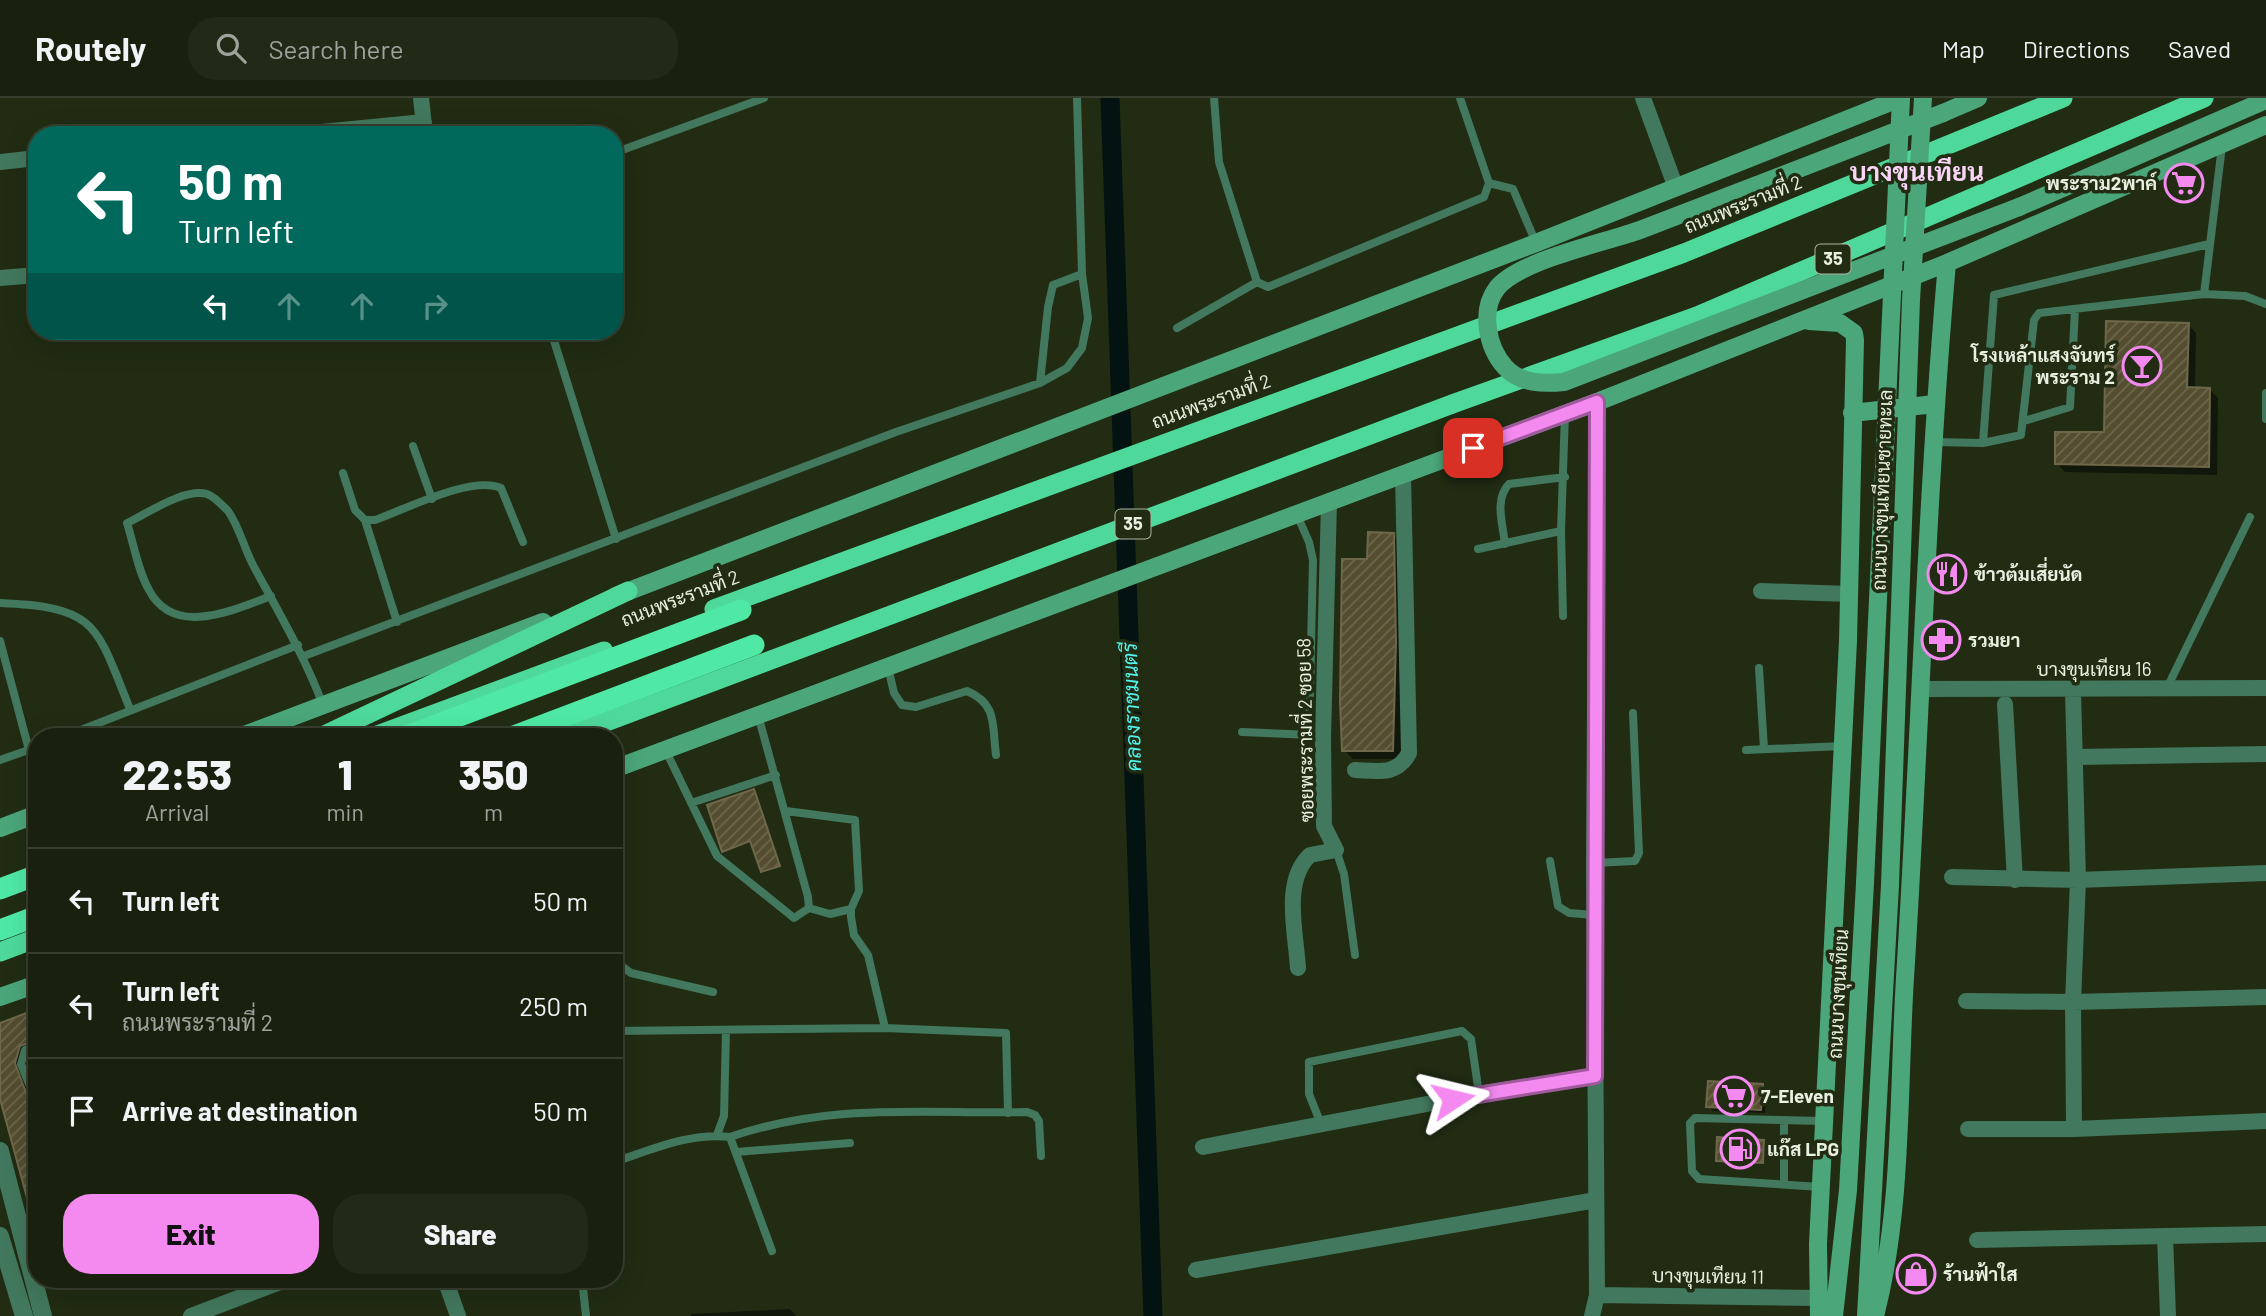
<!DOCTYPE html>
<meta charset="utf-8">
<style>
:root{--surface:#19210e;--page:#222917;--text:#f1f3f6;--muted:#9fa39e;--line:#373e2e;--accent:#f489f0}
body{margin:0;font-family:Barlow,Sarabun,sans-serif;background:var(--page);color:var(--text);height:100vh;display:flex;flex-direction:column;font-size:26px;white-space:nowrap}
*{box-sizing:border-box;margin:0}
p{font-size:23px;color:var(--muted)}
.icon{flex:none;width:38px;height:38px;fill:none;stroke:currentColor;stroke-width:2;stroke-linecap:round;stroke-linejoin:round}
.map{position:relative;flex:1;overflow:hidden}
.details{position:absolute;left:28px;top:630px;width:595px;height:560px;display:flex;flex-direction:column;background:var(--surface);border-radius:28px;box-shadow:0 7px 28px #0002,0 0 0 2px var(--line)}
.details>*{flex:none}
.guide{position:absolute;left:28px;top:28px;width:595px;height:214px;border-radius:28px;box-shadow:0 7px 28px #0002,0 0 0 2px var(--line);background:#00695c;color:#fff;overflow:hidden}
.pin{position:absolute;display:grid;place-items:center;width:60px;height:60px;color:#fff;margin:-30px;border-radius:14px;box-shadow:0 4px 10px #0006}
.me{position:absolute;width:77px;margin:-38px;rotate:80deg;stroke-linejoin:round;filter:drop-shadow(0 0 5px #0008)}
.turn{display:flex;align-items:center;gap:24px;height:147px;padding:0 35px;font-size:32px}
.turn .icon{width:91px;height:91px;stroke-width:2.5}
.turn b{display:block;font-size:49px;line-height:60px}
.lanes{display:flex;align-items:center;height:66px;padding:0 35px;background:#0003;justify-content:center;gap:35px;direction:ltr}
.lanes .off{opacity:.35}
.eta{display:flex;justify-content:space-evenly;align-items:center;height:119px;text-align:center}
.eta b{font-size:42px;font-weight:800;line-height:49px}
.cta{display:flex;gap:14px;margin-top:auto;padding:14px 35px}
.cta a{flex:1;height:80px;border-radius:28px;background:var(--accent);color:#111;font-size:28px;font-weight:800;line-height:80px;text-align:center}
.cta a+a{background:var(--page);color:var(--text)}
ul{padding:0;list-style:none}
li{display:flex;align-items:center;gap:21px;height:105px;padding:0 35px;border-top:2px solid var(--line)}
li div{flex:1}
li b{display:block;font-size:26px}
li em{font-style:normal}
header{display:flex;align-items:center;gap:42px;box-sizing:border-box;height:98px;padding:0 35px;background:var(--surface);border-bottom:2px solid var(--line)}
header strong{font-size:33px}
nav{display:flex;gap:38px;margin-inline-start:auto;font-size:24px}
.search{width:490px;height:63px;background:var(--page);display:flex;align-items:center;gap:18px;box-sizing:border-box;padding:0 24px;border-radius:28px;color:var(--muted);font-size:26px}
.map>svg:first-child{display:block}
.shadow{fill:#0007}
.lines{fill:none;stroke-linecap:round;stroke-linejoin:round}
.canal{stroke:#041211;stroke-width:19}
.building{fill:url(#building-hatch);stroke:#6f6749;stroke-width:2}
.service{stroke:#42785d;stroke-width:8}
.minor{stroke:#42785d;stroke-width:16}
.tertiary{stroke:#42785d;stroke-width:18}
.secondary{stroke:#4ba67a;stroke-width:18}
.trunk{stroke:#4ed99a;stroke-width:19}
.motorway{stroke:#4fe9a5;stroke-width:21}
.secondary-bridge{stroke:#4ba67a;stroke-width:18}
.route-casing{stroke:#9f599c;stroke-width:18}
.route{stroke:#f489f0;stroke-width:12}
.labels{text-anchor:middle;stroke-width:7;stroke-linejoin:round;paint-order:stroke}
.shield{fill:#212c13;stroke:#acb5a2;stroke-width:2}
.shield-label{font-size:18px;font-weight:bold;fill:#e8f0e0}
.poi-label{font-size:19px;font-weight:bold;fill:#e8f0e0;stroke:#212c13;text-anchor:start}
.street-label{font-size:19px;fill:#e8f0e0;stroke:#212c13}
.water-label{font-size:21px;font-style:italic;fill:#51f3ee;stroke:#212c13}
.district-label{font-size:26px;font-weight:bold;fill:#fad5f7;stroke:#212c13}
</style>
<header>
<strong>Routely</strong>
<div class="search"><svg class="icon" aria-label="search" viewBox="0 0 24 24"><circle cx="10" cy="10" r="6"/><path d="M15 15l6 6"/></svg>Search here</div>
<nav><a>Map</a><a>Directions</a><a>Saved</a></nav>
</header>
<div class="map">
<svg width="2266" height="1218" viewBox="0 0 2266 1218">
<defs>
<pattern id="building-hatch" width="6" height="6" patternUnits="userSpaceOnUse" patternTransform="scale(1.75)"><rect width="6" height="6" fill="#544d30"/><path d="M-1 1l2-2M0 6l6-6M5 7l2-2" fill="none" stroke="#6d674e"/></pattern>
</defs>
<rect width="100%" height="100%" fill="#212c13"/>
<path class="shadow" d="M2188 227 2196 235 2195 291 2210 292 2218 300 2217 377 2065 374 2057 365 2105 336Z
M1393 437 1402 445 1401 661H1353L1344 652 1369 463Z
M755 695 780 769 764 775 752 744 724 753Z
M37 913V985L28 961 24 978 37 1012V1128L0 994V927Z
M1762 988 1766 992 1765 1015 1713 1013 1708 1008Z
M1763 1044 1764 1066 1718 1062Z
M790 1211 796 1218H691V1216Z"/>
<g class="lines">
<path class="canal" d="M1110 0 1153 1218"/>
</g>
<path class="building" d="M2106 223 2189 225 2187 289 2210 290 2209 369 2055 366V334H2104Z
M1368 434 1394 435 1396 544 1393 653H1342L1340 603 1342 461H1367Z
M754 691 780 768 761 774 750 743 722 754 707 707Z
M37 911V942L20 948 15 965 31 1008 37 1012V1117L32 1118 0 1001V925Z
M37 955V988L28 966 30 957Z
M1708 983 1763 986 1761 1012 1706 1009Z
M1717 1039 1764 1042 1763 1065 1716 1063Z"/>
<g class="lines">
<path class="service" d="M1214 0 1219 64 1257 184 1268 189 1484 99 1489 85 1460 0
M614 55 764 0
M1489 85 1513 91 1536 145
M2204 196 2245 198 2266 206
M1177 230 1257 184
M551 233 616 441
M1040 285 1048 209 1053 187 1082 176 1077 0
M2266 295V321
M2024 323 2070 309 2075 211
M1934 344 1983 345 2021 337 2034 222 2039 215 2204 196 2222 48
M1983 345 1994 197 2209 146
M413 348 432 401
M343 375 355 412 365 422H375C406 411 472 377 501 390L523 444
M1297 417 1309 444 1313 462 1309 635
M365 422 397 524
M1505 446C1503 427 1494 401 1509 386L1565 379
M1478 451 1561 433
M271 498C233 512 174 540 149 492 138 473 134 447 127 425 148 415 184 390 207 396 215 399 222 407 228 413 239 428 244 450 253 467 278 513 304 557 323 607
M0 505C98 509 96 527 130 611
M1563 518 1561 433 1565 315
M0 543 29 652
M304 558 896 334 1040 285 1067 270 1082 250 1088 220 1082 176
M888 569 894 595 902 607 916 609 967 593C998 606 992 628 996 657
M1759 570 1764 651
M2166 592 2250 419
M1242 634 1313 637
M63 639 298 547
M665 651 717 758 794 820 809 810 808 799 758 617
M1746 652 1843 648
M0 662 37 649
M691 705 776 677
M786 713 855 722 859 793 851 811V819L854 837 868 857 885 930
M1336 752 1344 776 1355 857
M1550 763 1558 808 1569 815 1594 817
M1594 765 1635 763 1639 755 1633 615
M809 810 830 816 851 811
M614 833 620 867 631 875 713 894
M614 933 885 930 1006 935 1008 1015
M37 948 25 952 21 966 37 1006
M1784 1022V1086
M1321 1026 1309 996V964L1462 933 1471 941 1479 996
M717 1037 724 1018 726 932
M730 1039C833 1004 921 1016 1027 1014L1035 1017 1039 1023 1041 1058
M737 1054 850 1045
M614 1064C651 1052 691 1034 730 1039L772 1153
M1821 1089 1699 1081 1692 1073 1690 1025 1695 1020 1823 1023
M583 1190 586 1218"/>
<path class="minor" d="M421 0 425 37
M1643 0 1676 90
M291 37 424 24
M0 64 37 60
M0 180 37 177
M1761 493 1849 496
M1921 591 2266 590
M2073 593 2078 782 2073 904 2074 1031
M2005 606 2015 782
M2075 659 2266 656
M1355 672C1378 673 1397 678 1409 655L1403 376
M1952 779 2078 782 2266 775
M1298 870C1296 835 1282 783 1310 757L1336 752 1324 728 1323 640 1329 403
M1966 903 2073 904 2266 899
M1968 1031H2074L2266 1023
M1203 1049 1479 996 1595 978
M2165 1138 2168 1218
M1977 1142 2266 1136
M1196 1172 1596 1102
M445 1181 458 1218
M1597 1197 1818 1200
M191 1218 288 1181
M1592 1218 1597 1197 1594 765 1597 304"/>
<path class="tertiary" d="M0 1053 43 1218
M0 1138 24 1218"/>
<path class="secondary" d="M1943 15 1978 0
M2019 109 2266 2
M1809 223 1840 225 1854 235 1855 242 1848 543 1818 1146 1819 1218
M1852 315 1935 306
M616 498 1536 145 1901 0
M239 639 543 524
M614 671 1597 304 1947 165 2266 27
M0 730 37 716
M0 899 37 886
M1834 1218 1848 1092 1865 785
M1866 1218 1890 787
M1875 1218C1903 1110 1898 992 1905 880 1920 642 1926 403 1947 165"/>
<path class="trunk" d="M714 511 1684 155 2063 0
M320 639 628 493
M372 639 604 553
M566 639 1455 305 1697 218 2204 0
M0 854 37 840"/>
<path class="motorway" d="M404 639 741 512
M511 639 754 547
M0 791 37 777
M0 832 37 818"/>
<path class="secondary-bridge" d="M1943 15C1842 54 1741 94 1640 132 1604 145 1520 162 1497 190 1480 212 1487 249 1505 269 1520 286 1544 286 1564 284L2019 109
M1865 785 1901 0
M1890 787 1911 202 1923 0"/>
</g>
<g class="lines">
<defs>
<path id="route" d="M1453 1001 1595 978 1597 304 1473 350"/>
</defs>
<use href="#route" class="route-casing"/>
<use href="#route" class="route"/>
</g>
<defs>
<symbol id="supermarket-ring" viewBox="-11 -11 22 22"><circle r="9.5" fill="#212c13" stroke="#f489f0" stroke-width="1.5"/><path d="M-6-5.5h2.5l.6 2H6L4.5 2H-2.5L-4.4-4H-6ZM-1.5 3.2a1.3 1.3 0 1 0 .1 0ZM3 3.2a1.3 1.3 0 1 0 .1 0Z" fill="#f489f0"/></symbol>
<symbol id="bar-ring" viewBox="-11 -11 22 22"><circle r="9.5" fill="#212c13" stroke="#f489f0" stroke-width="1.5"/><path d="M-6-5H6L.8 .8V4.5H3.5V6h-7V4.5H-.8V.8Z" fill="#f489f0"/></symbol>
<symbol id="restaurant-ring" viewBox="-11 -11 22 22"><circle r="9.5" fill="#212c13" stroke="#f489f0" stroke-width="1.5"/><path d="M-5-6h1v4h1v-4h1v4h1v-4h1v5L-1.5 .5V6h-2V.5L-5-1ZM5-6V6H3V1.5H1.5Q1.5-4 5-6Z" fill="#f489f0"/></symbol>
<symbol id="pharmacy-ring" viewBox="-11 -11 22 22"><circle r="9.5" fill="#212c13" stroke="#f489f0" stroke-width="1.5"/><path d="M-2-6h4v4h4v4h-4v4h-4v-4h-4v-4h4Z" fill="#f489f0"/></symbol>
<symbol id="fuel-ring" viewBox="-11 -11 22 22"><circle r="9.5" fill="#212c13" stroke="#f489f0" stroke-width="1.5"/><path d="M-5.5-6h7V0h2V4h1.3V-2.5L3-4.5l.8-.8L6-3V5H2.5V1h-1V6h-7ZM-4.2-4.7v3.2H.2V-4.7Z" fill="#f489f0"/></symbol>
<symbol id="shop-ring" viewBox="-11 -11 22 22"><circle r="9.5" fill="#212c13" stroke="#f489f0" stroke-width="1.5"/><path d="M-5-2.5h2.3a2.7 3.5 0 0 1 5.4 0H5L5.5 6h-11ZM-1.5-2.5h3a1.5 2.3 0 0 0-3 0Z" fill="#f489f0"/></symbol>
</defs>
<g fill-rule="evenodd">
<use href="#supermarket-ring" x="2162" y="63" width="44" height="44"/>
<use href="#bar-ring" x="2120" y="246" width="44" height="44"/>
<use href="#restaurant-ring" x="1925" y="454" width="44" height="44"/>
<use href="#pharmacy-ring" x="1919" y="520" width="44" height="44"/>
<use href="#supermarket-ring" x="1712" y="976" width="44" height="44"/>
<use href="#fuel-ring" x="1718" y="1029" width="44" height="44"/>
<use href="#shop-ring" x="1894" y="1154" width="44" height="44"/>
</g>
<g class="labels">
<g class="shield">
<rect x="1815.5" y="146.5" width="35" height="29" rx="5"/>
<rect x="1115.5" y="411.5" width="35" height="29" rx="5"/>
</g>
<g class="shield-label">
<text x="1833" y="167">35</text>
<text x="1133" y="432">35</text>
</g>
<g class="poi-label">
<text x="2157" y="92" text-anchor="end">พระราม2พาค์</text>
<text x="2115" y="264" text-anchor="end">โรงเหล้าแสงจันทร์<tspan x="2115" dy="22">พระราม 2</tspan></text>
<text x="1974" y="483">ข้าวต้มเสี่ยนัด</text>
<text x="1968" y="549">รวมยา</text>
<text x="1761" y="1005">7-Eleven</text>
<text x="1767" y="1058">แก๊ส LPG</text>
<text x="1943" y="1183">ร้านฟ้าใส</text>
</g>
<g class="street-label">
<text transform="translate(1743 106) rotate(-22)" y="7">ถนนพระรามที่ 2</text>
<text transform="translate(1211 303) rotate(-20)" y="7">ถนนพระรามที่ 2</text>
<text transform="translate(1882 392) rotate(-88)" y="7">ถนนบางขุนเทียนชายทะเล</text>
<text transform="translate(680 500) rotate(-21)" y="7">ถนนพระรามที่ 2</text>
<text x="2094" y="578">บางขุนเทียน 16</text>
<text transform="translate(1305 632) rotate(-91)" y="7">ซอยพระรามที่ 2 ซอย 58</text>
<text transform="translate(1838 896) rotate(-87)" y="7">ถนนบางขุนเทียน</text>
<text transform="translate(1708 1178) rotate(1)" y="7">บางขุนเทียน 11</text>
</g>
<g class="water-label">
<text transform="translate(1132 609) rotate(-92)" y="7">คลองราชมนตรี</text>
</g>
<g class="district-label">
<text x="1917" y="83">บางขุนเทียน</text>
</g>
</g>
</svg>
<div class="pin" style="left:1473px;top:350px;background:#d93025"><svg class="icon" aria-label="arrive" viewBox="0 0 24 24"><path d="M6 21V4h12l-3 4 3 4H6"/></svg></div>
<svg class="me" style="left:1453px;top:1001px" viewBox="-20 -20 40 40"><path d="M0-17L14 15 0 8-14 15z" fill="#f489f0" stroke="#fff" stroke-width="4"/></svg>
<div class="guide">
<div class="turn"><svg class="icon" aria-label="left" viewBox="0 0 24 24"><path d="M17 20v-9H6M10 6l-5 5 5 5"/></svg><div><b>50 m</b>Turn left</div></div>
<div class="lanes"><svg class="icon" aria-label="left" viewBox="0 0 24 24"><path d="M17 20v-9H6M10 6l-5 5 5 5"/></svg><svg class="icon off" aria-label="ahead" viewBox="0 0 24 24"><path d="M12 20V5M6 11l6-6 6 6"/></svg><svg class="icon off" aria-label="ahead" viewBox="0 0 24 24"><path d="M12 20V5M6 11l6-6 6 6"/></svg><svg class="icon off" aria-label="right" viewBox="0 0 24 24"><path d="M7 20v-9h11M14 6l5 5-5 5"/></svg></div>
</div>
<section class="details">
<div class="eta">
<div><b>22:53</b><p>Arrival</p></div>
<div><b>1</b><p>min</p></div>
<div><b>350</b><p>m</p></div>
</div>
<ul>
<li><svg class="icon" aria-label="left" viewBox="0 0 24 24"><path d="M17 20v-9H6M10 6l-5 5 5 5"/></svg><div><b>Turn left</b></div><em>50 m</em></li>
<li><svg class="icon" aria-label="left" viewBox="0 0 24 24"><path d="M17 20v-9H6M10 6l-5 5 5 5"/></svg><div><b>Turn left</b><p>ถนนพระรามที่ 2</p></div><em>250 m</em></li>
<li><svg class="icon" aria-label="arrive" viewBox="0 0 24 24"><path d="M6 21V4h12l-3 4 3 4H6"/></svg><div><b>Arrive at destination</b></div><em>50 m</em></li>
</ul>
<div class="cta"><a>Exit</a><a>Share</a></div>
</section>
</div>
